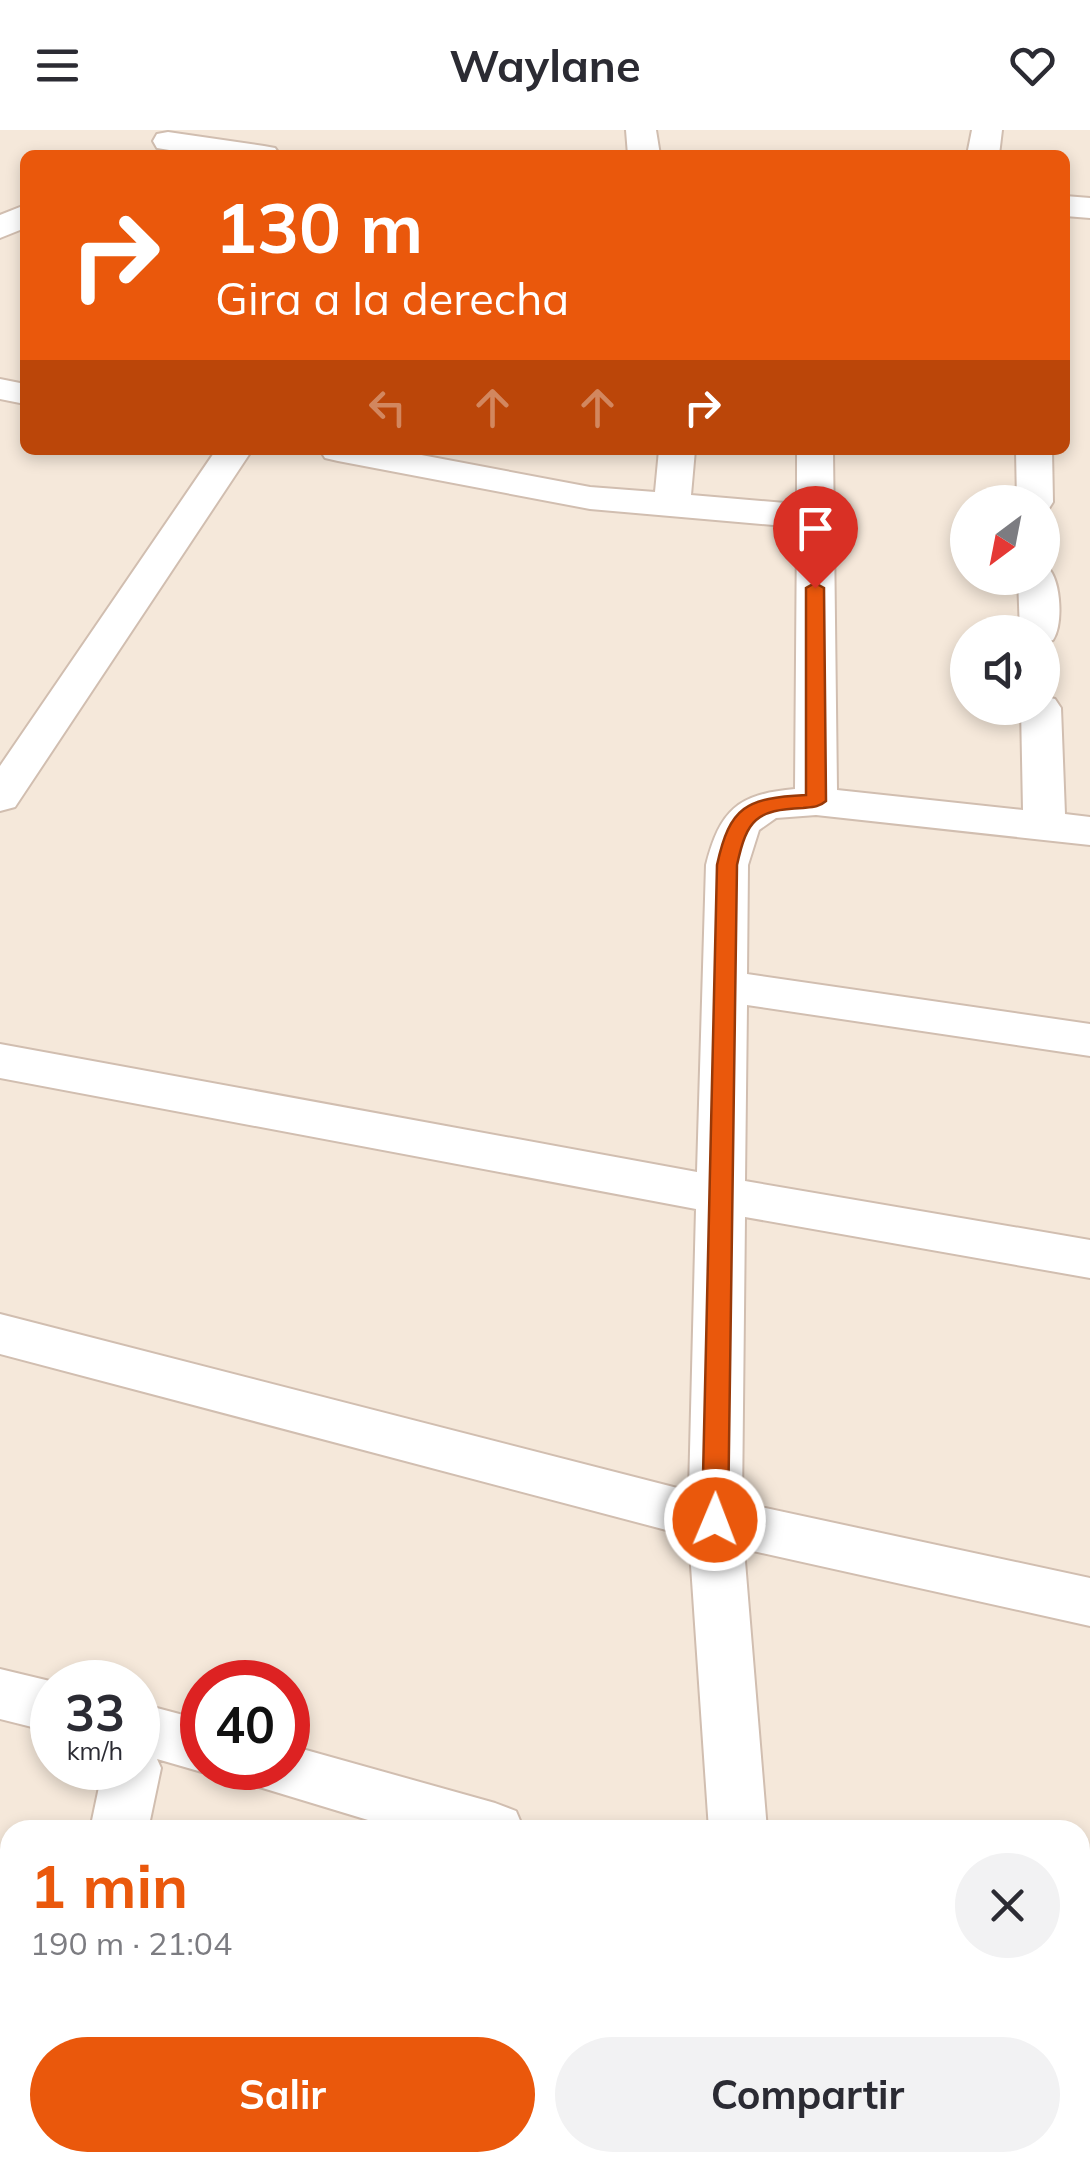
<!DOCTYPE html>
<html lang="es">
<meta charset="utf-8">
<style>
:root{--surface:#fff;--page:#f2f2f3;--text:#2b2b33;--muted:#7c7c81;--accent:#ea580c}
body{margin:0;font-family:Mulish,sans-serif;background:var(--page);color:var(--text);height:100vh;display:flex;flex-direction:column;font-size:38px;white-space:nowrap}
*{box-sizing:border-box;margin:0}
p{font-size:32px;color:var(--muted)}
.icon{flex:none;width:55px;height:55px;fill:none;stroke:currentColor;stroke-width:2;stroke-linecap:round;stroke-linejoin:round}
.map{position:relative;flex:1;overflow:hidden}
.drawer{position:absolute;left:0px;top:1690px;width:1090px;height:352px;display:flex;flex-direction:column;background:var(--surface);border-radius:30px 30px 0 0;box-shadow:0 5px 15px #0003}
.drawer>*{flex:none}
.banner{position:absolute;left:20px;top:20px;width:1050px;height:305px;border-radius:15px;box-shadow:0 5px 15px #0003;background:#ea580c;color:#fff;overflow:hidden}
.needle{width:65px;rotate:212deg}
.fabs{position:absolute;left:950px;top:355px;display:grid;gap:20px}
.fabs a{display:grid;place-items:center;width:110px;height:110px;border-radius:50%;background:var(--surface);box-shadow:0 5px 15px #0003;font-size:50px}
.speed{position:absolute;left:30px;top:1530px;display:flex;gap:20px;font-size:50px;font-weight:700;text-align:center}
.speed>*{display:grid;place-content:center;width:130px;height:130px;border-radius:50%;background:var(--surface);box-shadow:0 5px 15px #0003;line-height:1}
.speed small{font-size:25px;font-weight:400}
.speed .limit{border:15px solid #d22;background:#fff;color:#111}
.pin{position:absolute;display:grid;place-items:center;width:85px;height:85px;color:#fff;margin:-102px -42px;border-radius:50% 50% 50% 0;rotate:-45deg;box-shadow:0 0 10px #0007}
.pin .icon{rotate:45deg}
.me{position:absolute;width:110px;margin:-55px;rotate:1deg;stroke-linejoin:round;filter:drop-shadow(0 0 8px #0008)}
.turn{display:flex;align-items:center;gap:35px;height:210px;padding:0 30px;font-size:45px}
.turn .icon{width:130px;height:130px;stroke-width:2.5}
.turn b{display:block;font-size:70px;line-height:85px}
.lanes{display:flex;align-items:center;height:95px;padding:0 30px;background:#0003;justify-content:center;gap:50px;direction:ltr}
.lanes .off{opacity:.35}
.round{display:grid;place-items:center;flex:none;width:105px;height:105px;border-radius:52px;background:var(--page)}
.head{display:flex;align-items:center;justify-content:space-between;height:170px;padding:0 30px}
h1{font-size:60px;font-weight:700;line-height:75px;color:var(--accent)}
.action{display:flex;gap:20px;margin-top:auto;padding:20px 30px}
.action a{flex:1;height:115px;border-radius:60px;background:var(--accent);color:#fff;font-size:40px;font-weight:700;line-height:115px;text-align:center}
.action a+a{background:var(--page);color:var(--text)}
header{display:flex;justify-content:space-between;align-items:center;height:130px;padding:0 30px;background:var(--surface);font-size:45px;font-weight:700}
.map>svg:first-child{display:block}
.residential{fill:#f5e8da;fill-rule:evenodd}
.lines{fill:none;stroke-linecap:round;stroke-linejoin:round}
.minor-casing{stroke:#d1beb0;stroke-width:4}
.minor{fill:#fff;fill-rule:evenodd}
.route{fill:#ea580c;stroke:#983908;stroke-width:2.5}
</style>
<header><svg class="icon" aria-label="menu" viewBox="0 0 24 24"><path d="M4 6h16M4 12h16M4 18h16"/></svg>Waylane<svg class="icon" aria-label="heart" viewBox="0 0 24 24"><path d="M12 20l-8-8c-3-5 5-10 8-4 3-6 11-1 8 4z"/></svg></header>
<div class="map">
<svg width="1090" height="2042" viewBox="0 0 1090 2042">
<rect width="100%" height="100%" fill="#fdf6ec"/>
<path class="residential" d="M0 0H1090V2042H0ZM25 25H1065V320H25ZM968 372H1042V448H968ZM968 502H1042V578H968ZM52 1552H138V1638H52ZM202 1552H288V1638H202ZM10 1700H1080V2032H10Z"/>
<g class="lines">
<defs>
<path id="minor" d="M626 0H656L660 25H628Z
M972 0H1002L999 25H967Z
M168 2 264 16 275 18 280 25H200L157 18 153 11 157 4Z
M1065 66 1090 68V88L1065 86Z
M25 75V98L0 108V85Z
M0 249 25 254V274L0 269Z
M216 320H252L15 677 0 681V636Z
M320 320H395L590 357 655 362 659 320H695L691 365 797 374V320H833L837 660 1023 680 1021 578H1042V566L1055 569 1061 578 1065 684 1090 687V715L816 685 776 688 759 700 748 735 747 844 1090 894V926L747 875 745 1051 1090 1110V1148L745 1087 742 1373 1090 1448V1496L744 1419 767 1700H709L689 1406 0 1224V1184L689 1361 696 1079 0 948V914L697 1042 706 735C720 680 738 664 795 659L797 397 590 379 338 331 325 328Z
M1016 320H1052L1053 372 1048 380 1042 381V372H1017Z
M1042 438 1050 440C1061 455 1063 495 1053 510L1042 513V502H1020L1018 448H1042Z
M0 1539 54 1552 52 1602 0 1589Z
M138 1573 202 1590V1638H213L202 1642 157 1629 161 1638 148 1700H90L103 1638H138Z
M288 1615 495 1673 516 1681 524 1700H401L256 1656 247 1638H288Z
M1080 1819 1090 1822V1880L1080 1877Z
M0 2001 10 2004V2032H62L66 2042H0Z
M715 2032H779V2042H715Z"/>
</defs>
<use href="#minor" class="minor-casing"/>
<use href="#minor" class="minor"/>
</g>
<path class="route" d="M815 453 824 458 826 671C819 677 814 677 803 678 756 680 747 689 737 735L728 1390 724 1397 715 1401 706 1397 702 1390 717 735C730 676 746 668 806 665V458Z"/>
</svg>
<div class="fabs">
<a><svg class="needle" viewBox="-14 -14 28 28"><path d="M0-13l5 13h-10z" fill="#e53935"/><path d="M0 13l5-13h-10z" fill="#7c7c81"/></svg></a>
<a><svg class="icon" aria-label="sound" viewBox="0 0 24 24"><path d="M4 9h4l5-4v14l-5-4H4zM17 9q2 3 0 6"/></svg></a>
</div>
<div class="speed"><div>33<small>km/h</small></div><div class="limit">40</div></div>
<div class="pin" style="left:815px;top:458px;background:#d93025"><svg class="icon" aria-label="arrive" viewBox="0 0 24 24"><path d="M6 21V4h12l-3 4 3 4H6"/></svg></div>
<svg class="me" style="left:715px;top:1390px" viewBox="-20 -20 40 40"><circle r="17" fill="#ea580c" stroke="#fff" stroke-width="3"/><path d="M0-11L8 9 0 5-8 9z" fill="#fff"/></svg>
<div class="banner">
<div class="turn"><svg class="icon" aria-label="right" viewBox="0 0 24 24"><path d="M7 20v-9h11M14 6l5 5-5 5"/></svg><div><b>130 m</b>Gira a la derecha</div></div>
<div class="lanes"><svg class="icon off" aria-label="left" viewBox="0 0 24 24"><path d="M17 20v-9H6M10 6l-5 5 5 5"/></svg><svg class="icon off" aria-label="ahead" viewBox="0 0 24 24"><path d="M12 20V5M6 11l6-6 6 6"/></svg><svg class="icon off" aria-label="ahead" viewBox="0 0 24 24"><path d="M12 20V5M6 11l6-6 6 6"/></svg><svg class="icon" aria-label="right" viewBox="0 0 24 24"><path d="M7 20v-9h11M14 6l5 5-5 5"/></svg></div>
</div>
<section class="drawer">
<div class="head"><div><h1>1 min</h1><p>190 m · 21:04</p></div><a class="round"><svg class="icon" aria-label="close" viewBox="0 0 24 24"><path d="M6 6l12 12M18 6L6 18"/></svg></a></div>
<div class="action"><a>Salir</a><a>Compartir</a></div>
</section>
</div>
